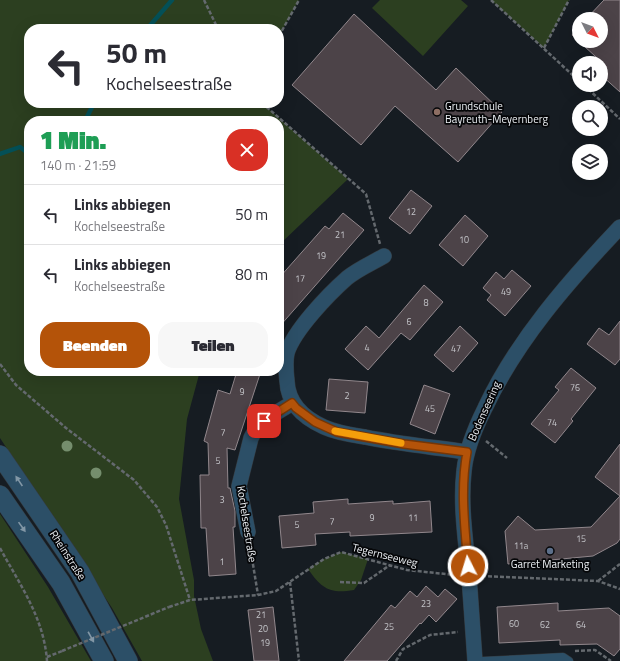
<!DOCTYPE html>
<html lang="de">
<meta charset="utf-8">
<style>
:root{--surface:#fff;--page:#f7f7f7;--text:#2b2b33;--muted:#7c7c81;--line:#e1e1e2;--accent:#b45309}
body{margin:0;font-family:"Titillium Web",sans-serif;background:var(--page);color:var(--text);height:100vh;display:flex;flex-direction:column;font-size:15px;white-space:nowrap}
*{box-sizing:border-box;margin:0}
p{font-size:13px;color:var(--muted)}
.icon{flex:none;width:22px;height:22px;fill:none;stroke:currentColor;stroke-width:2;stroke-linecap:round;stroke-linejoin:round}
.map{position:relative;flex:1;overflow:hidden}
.sheet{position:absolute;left:24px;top:116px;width:260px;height:260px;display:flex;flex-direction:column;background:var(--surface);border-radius:16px;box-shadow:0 4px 16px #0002}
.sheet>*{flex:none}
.banner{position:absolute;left:24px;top:24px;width:260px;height:84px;border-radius:16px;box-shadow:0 4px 16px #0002;background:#fff;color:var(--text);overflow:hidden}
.needle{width:26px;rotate:132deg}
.controls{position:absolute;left:572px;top:12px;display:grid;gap:8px}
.controls a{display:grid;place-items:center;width:36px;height:36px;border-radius:50%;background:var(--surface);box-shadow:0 4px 16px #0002;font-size:20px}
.pin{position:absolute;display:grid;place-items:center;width:34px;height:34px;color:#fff;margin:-17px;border-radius:8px;box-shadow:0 2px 6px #0006}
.me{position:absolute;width:44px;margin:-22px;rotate:355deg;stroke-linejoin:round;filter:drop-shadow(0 0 3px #0008)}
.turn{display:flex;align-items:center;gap:14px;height:84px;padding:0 16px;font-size:18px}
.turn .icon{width:52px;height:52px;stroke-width:2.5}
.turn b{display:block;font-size:28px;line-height:34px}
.round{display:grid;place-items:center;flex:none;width:42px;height:42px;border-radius:16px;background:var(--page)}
.overview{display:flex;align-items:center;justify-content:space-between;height:68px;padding:0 16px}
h1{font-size:24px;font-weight:800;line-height:30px;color:#1e9e55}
.primary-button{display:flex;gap:8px;margin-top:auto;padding:8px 16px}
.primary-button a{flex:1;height:46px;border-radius:16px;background:var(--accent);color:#fff;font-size:16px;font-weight:800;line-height:46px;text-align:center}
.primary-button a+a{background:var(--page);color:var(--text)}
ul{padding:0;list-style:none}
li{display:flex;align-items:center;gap:12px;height:60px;padding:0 16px;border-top:1px solid var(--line)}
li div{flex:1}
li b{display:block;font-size:15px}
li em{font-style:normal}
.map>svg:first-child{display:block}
.green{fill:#2c3f20}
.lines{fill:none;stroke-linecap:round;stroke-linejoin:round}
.stream{stroke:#045057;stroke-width:4.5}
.building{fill:#4c4348;stroke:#91878c}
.service-casing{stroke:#343a3f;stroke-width:9}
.minor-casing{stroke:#343a3f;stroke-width:16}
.tertiary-casing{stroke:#343a3f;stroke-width:20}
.path{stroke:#64696e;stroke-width:2.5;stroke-dasharray:4 2;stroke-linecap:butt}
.service{stroke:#2c4f67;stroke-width:8}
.minor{stroke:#2c4f67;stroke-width:15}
.tertiary{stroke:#2c4f67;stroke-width:19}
.path-bridge{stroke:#64696e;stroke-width:2.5;stroke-dasharray:4 2;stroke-linecap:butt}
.tree{fill:#758e6d}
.oneway{fill:#8297a6}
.route-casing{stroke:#753606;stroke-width:10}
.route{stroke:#b45309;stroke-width:7}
.slow{stroke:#f59e0b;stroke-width:7}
.education-dot{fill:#8d6e63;stroke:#050608;stroke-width:1.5}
.service-dot{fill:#5c6f8a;stroke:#050608;stroke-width:1.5}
.labels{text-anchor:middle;stroke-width:3.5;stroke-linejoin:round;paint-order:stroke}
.number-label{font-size:9px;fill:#c4c5c9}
.poi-label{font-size:11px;fill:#ecf0f4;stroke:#050608;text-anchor:start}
.street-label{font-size:11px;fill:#ecf0f4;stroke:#050608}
</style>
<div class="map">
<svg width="620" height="661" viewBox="0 0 620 661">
<rect width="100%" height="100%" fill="#161c22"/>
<path class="green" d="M0 0H299L279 36V29H29V103H262L348 179 279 245V121H29V371H200L187 419 179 499 194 580V596L201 629 213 661H142L112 608 0 438Z
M380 0H461L468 6 423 56 372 8Z
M491 0H569L544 48Z
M0 514 48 587 91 661H0Z
M341 552 368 559 361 580 354 590C330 594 322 589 308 569L324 559Z"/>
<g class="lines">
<path class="stream" d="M147 29 172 0
M85 121 94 103
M0 154 20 147 29 154"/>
</g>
<path class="building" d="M604 0H620V92L601 75 607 67 572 35 579 27V41H601V19H586Z
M354 14 436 90 456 68 502 112 458 162 395 106 361 145 292 85Z
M411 190 432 206 410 234 389 218Z
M343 213 364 230 279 327V278L325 226 329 229Z
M465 215 488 236 463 266 439 245Z
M512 270 531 286 505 316 487 300 491 295 483 288 496 272 504 279Z
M424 285 443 302 410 340 401 333 368 370 345 349 366 326 379 338Z
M620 321V359L615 365 587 344 599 328 609 335Z
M460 326 478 343 453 372 434 355Z
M571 368 596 388 571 419 573 421 555 443 531 424 559 390 555 387Z
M237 371H261L235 450 227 448 228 488H230L235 511V527H233L236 574 209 576 206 528H201L200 475H209L208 443 204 441 218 390 230 394Z
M329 379 368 382 365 413 326 410Z
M424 385 450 394 435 434 410 424Z
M620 444V496L595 477Z
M620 496V539L617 543 593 556 508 564 505 531 518 516 535 530 591 527Z
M348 499V504L393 501V504L430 501 432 532 350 536V532L315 534 316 545 282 548 279 516 314 513 313 502Z
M426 586 438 597 445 589 457 599 436 622 429 615 421 624 420 623 387 661H344L391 605 395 608 410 591 417 597Z
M558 603V611L609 608 620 616V649L614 656 597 644 560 645V640L499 643 497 607Z
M273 607 279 661H254L248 610Z"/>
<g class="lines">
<defs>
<path id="service" d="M483 661 563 657 569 661"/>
<path id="minor" d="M384 256C372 263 358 269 347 278 329 294 294 330 287 353 285 362 286 372 287 381 288 404 304 418 324 427 337 433 352 435 365 437 399 444 433 447 467 452
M248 532 239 486 251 438C259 421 277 413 292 403
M475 661C473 633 471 605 469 576 466 542 460 506 464 471 466 449 475 428 485 408 517 340 568 282 620 227"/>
<path id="tertiary" d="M0 455 80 572 128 661
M0 495 61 583 104 661"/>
</defs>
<use href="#service" class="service-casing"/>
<use href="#minor" class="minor-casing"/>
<use href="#tertiary" class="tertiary-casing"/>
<path class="path" d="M204 0 218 29
M491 0 579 81
M279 36 299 0
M544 48 569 0
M584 85 620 119
M262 103 366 194 380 244
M0 364 16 385 66 428 134 480 157 507 166 525 190 600
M486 441 507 458
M250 546 258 595
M0 548C20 585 44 618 47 661
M482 576 598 581 620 589
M598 581 620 564
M290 582 299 661
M340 582 364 583 390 565
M169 607 190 600 258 595 276 591 324 559 341 552 407 570 455 575
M575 651 595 650 611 661
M47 657 62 651
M396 661 403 649 430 635 458 632"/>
<use href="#service" class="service"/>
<use href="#minor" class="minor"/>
<use href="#tertiary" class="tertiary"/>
<path class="path-bridge" d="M62 651 169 607"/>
</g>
<g class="tree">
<circle cx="67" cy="446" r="5.5"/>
<circle cx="96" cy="473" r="5.5"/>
</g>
<defs><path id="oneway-solid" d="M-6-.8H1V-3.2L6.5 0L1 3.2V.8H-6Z"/></defs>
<g class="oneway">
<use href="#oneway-solid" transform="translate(19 481) rotate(-124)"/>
<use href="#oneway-solid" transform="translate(22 527) rotate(55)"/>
<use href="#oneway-solid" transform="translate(91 637) rotate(61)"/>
</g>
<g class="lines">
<defs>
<path id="route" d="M264 421 292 403 296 408 315 422 337 432 404 444 467 452C460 490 465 528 468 566"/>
</defs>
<use href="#route" class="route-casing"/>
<use href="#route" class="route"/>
<path class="slow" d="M335 431 401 443"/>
</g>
<circle class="education-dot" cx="437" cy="112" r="4"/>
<circle class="service-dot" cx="550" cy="551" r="4"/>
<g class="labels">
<g class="number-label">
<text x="411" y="215">12</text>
<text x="340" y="238">21</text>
<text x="464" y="243">10</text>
<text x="321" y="259">19</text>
<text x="300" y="282">17</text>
<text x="506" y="295">49</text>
<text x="426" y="306">8</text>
<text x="409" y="325">6</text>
<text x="367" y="351">4</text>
<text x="456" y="352">47</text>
<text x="575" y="391">76</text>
<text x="242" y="395">9</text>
<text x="347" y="399">2</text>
<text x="430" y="412">45</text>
<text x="552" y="426">74</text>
<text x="223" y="436">7</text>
<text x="218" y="464">5</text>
<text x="222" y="503">3</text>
<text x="372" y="521">9</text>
<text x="413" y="521">11</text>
<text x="332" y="525">7</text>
<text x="297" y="528">5</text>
<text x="581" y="542">15</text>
<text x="521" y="549">11a</text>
<text x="222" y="565">1</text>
<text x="426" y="607">23</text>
<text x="261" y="618">21</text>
<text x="514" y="627">60</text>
<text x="545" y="628">62</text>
<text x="581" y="628">64</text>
<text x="389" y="630">25</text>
<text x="263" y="632">20</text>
<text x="265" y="646">19</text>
</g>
<g class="poi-label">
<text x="445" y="110">Grundschule<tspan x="445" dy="13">Bayreuth-Meyernberg</tspan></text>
<text x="550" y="568" text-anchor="middle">Garret Marketing</text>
</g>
<g class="street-label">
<text transform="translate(484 411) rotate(-66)" y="4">Bodenseering</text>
<text transform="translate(247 524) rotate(81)" y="4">Kochelseestraße</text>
<text transform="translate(68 555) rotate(57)" y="4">Rheinstraße</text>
<text transform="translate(385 555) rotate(14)" y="4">Tegernseeweg</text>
</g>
</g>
</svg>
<div class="controls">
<a><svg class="needle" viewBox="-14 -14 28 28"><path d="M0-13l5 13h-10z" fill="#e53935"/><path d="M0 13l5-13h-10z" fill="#7c7c81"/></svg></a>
<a><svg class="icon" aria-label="sound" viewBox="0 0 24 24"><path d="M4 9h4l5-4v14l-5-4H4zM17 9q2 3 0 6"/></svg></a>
<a><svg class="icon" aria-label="search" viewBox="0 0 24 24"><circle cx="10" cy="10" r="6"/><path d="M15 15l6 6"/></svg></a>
<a><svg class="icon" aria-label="layers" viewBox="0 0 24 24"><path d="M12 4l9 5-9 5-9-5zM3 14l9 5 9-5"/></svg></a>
</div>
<div class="pin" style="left:264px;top:421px;background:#d93025"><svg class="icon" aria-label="arrive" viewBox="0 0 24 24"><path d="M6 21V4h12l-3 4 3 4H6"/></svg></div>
<svg class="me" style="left:468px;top:566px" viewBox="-20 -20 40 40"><circle r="17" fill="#b45309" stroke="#fff" stroke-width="3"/><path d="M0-11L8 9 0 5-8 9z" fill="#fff"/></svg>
<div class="banner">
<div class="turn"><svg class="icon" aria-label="left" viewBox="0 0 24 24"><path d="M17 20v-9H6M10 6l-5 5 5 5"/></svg><div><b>50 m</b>Kochelseestraße</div></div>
</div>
<section class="sheet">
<div class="overview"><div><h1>1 Min.</h1><p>140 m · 21:59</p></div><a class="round" style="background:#d93025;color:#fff"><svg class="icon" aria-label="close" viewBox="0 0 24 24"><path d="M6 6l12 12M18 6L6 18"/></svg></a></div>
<ul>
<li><svg class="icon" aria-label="left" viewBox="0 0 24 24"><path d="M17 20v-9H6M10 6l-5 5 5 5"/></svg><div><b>Links abbiegen</b><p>Kochelseestraße</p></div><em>50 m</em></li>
<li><svg class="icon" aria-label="left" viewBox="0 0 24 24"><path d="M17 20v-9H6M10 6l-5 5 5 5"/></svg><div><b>Links abbiegen</b><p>Kochelseestraße</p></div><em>80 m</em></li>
</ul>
<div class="primary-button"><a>Beenden</a><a>Teilen</a></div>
</section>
</div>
